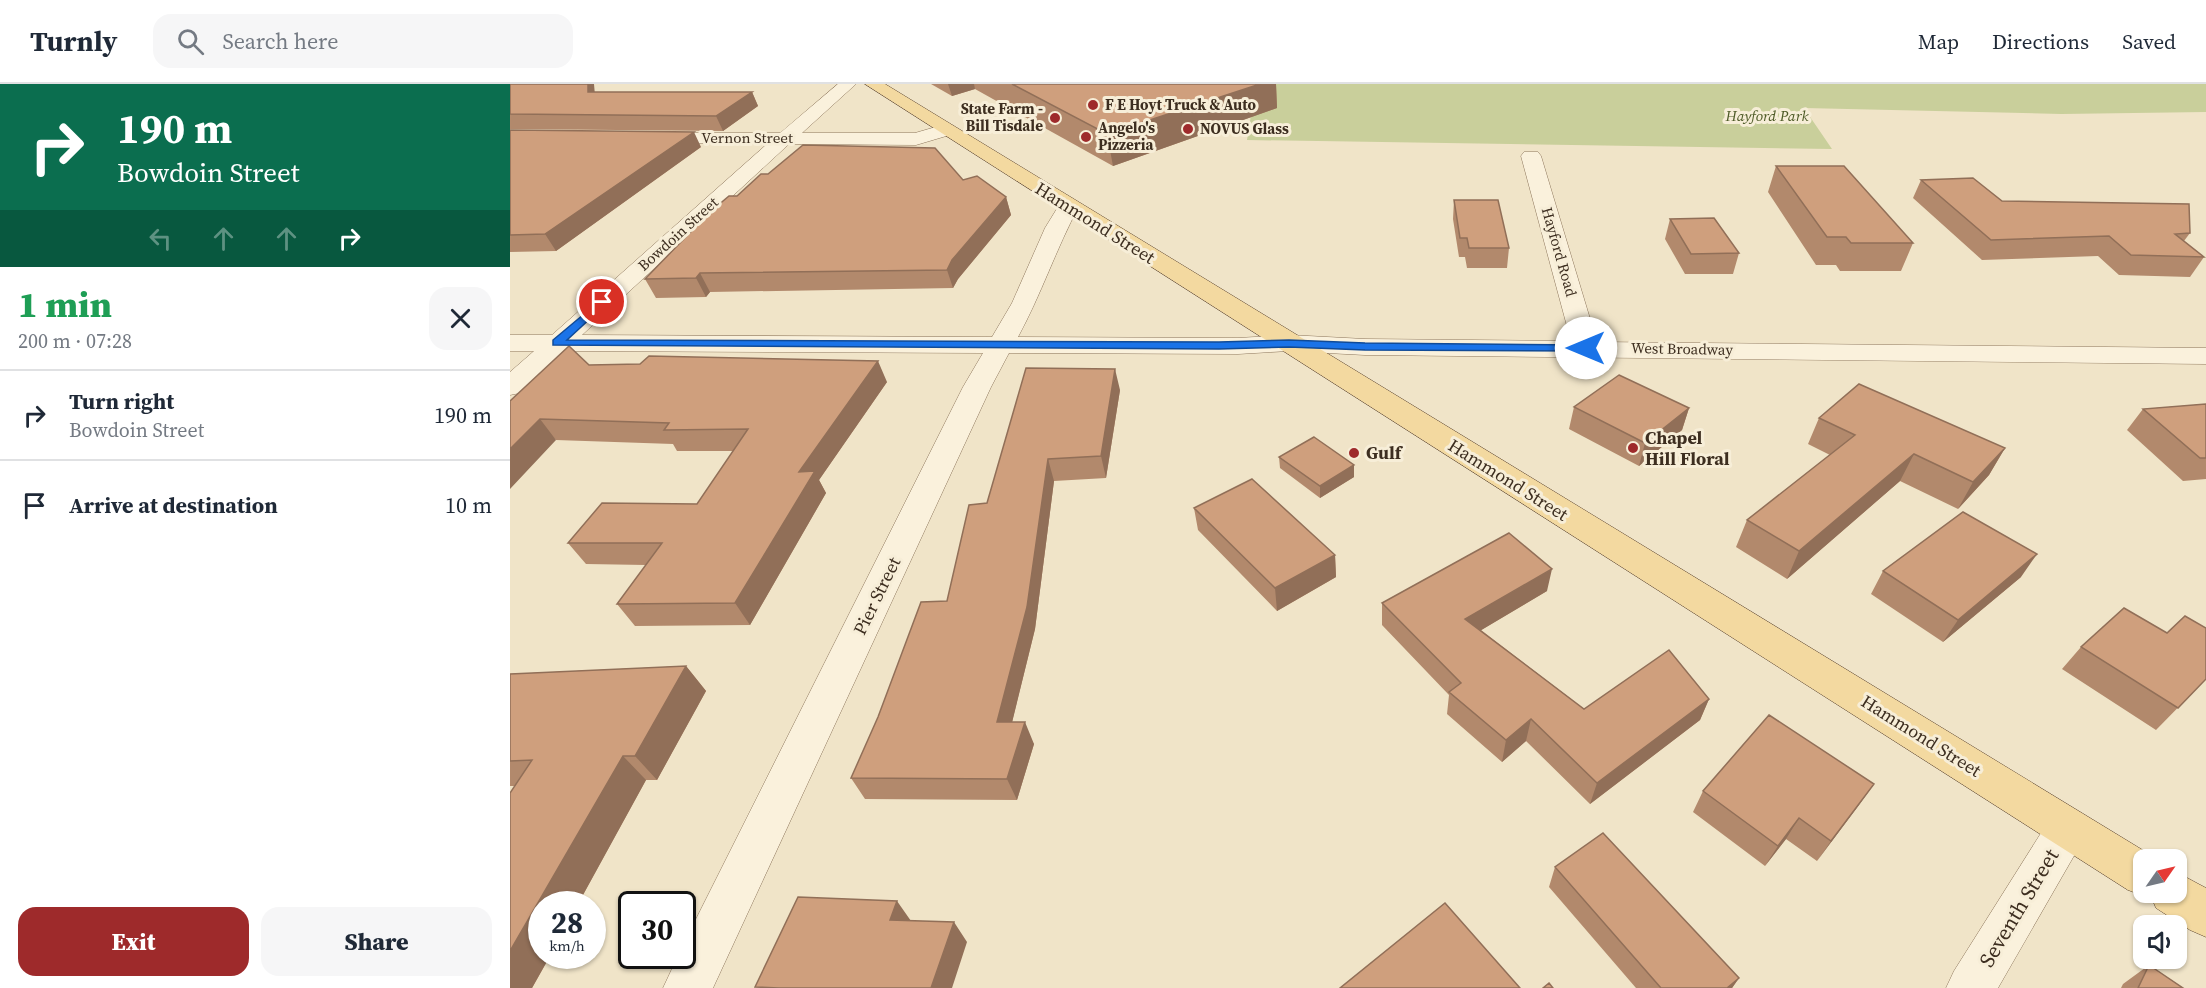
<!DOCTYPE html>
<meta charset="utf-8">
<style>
:root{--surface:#fff;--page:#f6f6f7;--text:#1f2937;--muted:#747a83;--line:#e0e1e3;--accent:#9e2a2b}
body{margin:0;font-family:"Source Serif 4",serif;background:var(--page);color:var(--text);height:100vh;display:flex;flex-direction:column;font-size:22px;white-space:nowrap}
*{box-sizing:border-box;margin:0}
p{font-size:20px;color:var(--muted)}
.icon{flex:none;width:33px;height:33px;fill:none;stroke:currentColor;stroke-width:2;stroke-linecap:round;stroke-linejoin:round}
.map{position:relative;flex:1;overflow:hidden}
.details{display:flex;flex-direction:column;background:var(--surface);width:510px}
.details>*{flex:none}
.top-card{background:#0b6e4f;color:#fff;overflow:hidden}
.needle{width:39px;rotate:56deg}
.controls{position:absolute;left:1623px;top:765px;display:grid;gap:12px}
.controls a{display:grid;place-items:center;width:54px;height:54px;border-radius:12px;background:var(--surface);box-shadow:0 2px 4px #0004;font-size:30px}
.speed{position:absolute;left:18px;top:807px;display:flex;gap:12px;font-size:30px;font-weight:700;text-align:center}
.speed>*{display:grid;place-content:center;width:78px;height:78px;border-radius:50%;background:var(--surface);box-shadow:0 2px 4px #0004;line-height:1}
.speed small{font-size:15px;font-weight:400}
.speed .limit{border:3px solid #111;border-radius:9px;background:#fff;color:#111}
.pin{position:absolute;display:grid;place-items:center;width:51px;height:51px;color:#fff;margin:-26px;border:3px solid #fff;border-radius:50%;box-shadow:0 2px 6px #0007}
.me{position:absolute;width:66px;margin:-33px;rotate:270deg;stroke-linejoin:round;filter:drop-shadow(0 0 4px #0008)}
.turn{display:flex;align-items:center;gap:21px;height:126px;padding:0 18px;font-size:27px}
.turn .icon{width:78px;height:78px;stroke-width:2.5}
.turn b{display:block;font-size:42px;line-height:51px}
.lanes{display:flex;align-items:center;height:57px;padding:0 18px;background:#0003;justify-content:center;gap:30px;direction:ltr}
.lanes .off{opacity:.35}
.round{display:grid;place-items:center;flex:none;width:63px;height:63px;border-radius:18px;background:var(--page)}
.overview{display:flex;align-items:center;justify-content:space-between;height:102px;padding:0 18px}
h1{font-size:36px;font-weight:800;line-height:45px;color:#1e9e55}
.button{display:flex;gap:12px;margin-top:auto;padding:12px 18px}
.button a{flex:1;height:69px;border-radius:18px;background:var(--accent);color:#fff;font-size:24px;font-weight:800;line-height:69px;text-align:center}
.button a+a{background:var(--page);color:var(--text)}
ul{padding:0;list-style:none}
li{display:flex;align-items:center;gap:18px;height:90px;padding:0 18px;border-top:2px solid var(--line)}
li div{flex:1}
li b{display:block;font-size:22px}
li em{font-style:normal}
header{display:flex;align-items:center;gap:36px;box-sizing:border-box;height:84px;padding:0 30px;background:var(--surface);border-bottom:2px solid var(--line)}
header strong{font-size:28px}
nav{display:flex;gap:33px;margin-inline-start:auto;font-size:21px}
.search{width:420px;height:54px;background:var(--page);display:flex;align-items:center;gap:15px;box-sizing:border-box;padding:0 21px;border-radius:18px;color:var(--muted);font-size:22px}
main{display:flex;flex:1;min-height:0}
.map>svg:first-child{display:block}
.green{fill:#c9cf9b}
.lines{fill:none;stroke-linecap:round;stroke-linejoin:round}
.minor-casing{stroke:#8d765c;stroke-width:1}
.primary-casing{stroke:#5b4430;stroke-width:1}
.minor{fill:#faf1dc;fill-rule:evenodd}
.primary{fill:#f3d9a0;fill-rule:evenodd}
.wall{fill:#b2896c}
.shaded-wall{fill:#916f58}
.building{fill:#cf9f7d;stroke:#916f58;stroke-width:1.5}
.route{fill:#1a73e8;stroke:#114b97;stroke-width:1.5}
.poi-dot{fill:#9e2a2b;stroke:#f7eed8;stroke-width:2}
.labels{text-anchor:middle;stroke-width:6;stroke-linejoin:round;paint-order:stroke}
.far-poi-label{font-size:15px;font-weight:bold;fill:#3d2e20;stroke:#f7eed8;text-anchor:start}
.far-park-label{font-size:15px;font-style:italic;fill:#4d5a26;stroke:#f7eed8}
.far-street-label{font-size:15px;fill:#3d2e20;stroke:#f7eed8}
.street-label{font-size:18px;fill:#3d2e20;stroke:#f7eed8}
.poi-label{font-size:18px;font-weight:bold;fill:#3d2e20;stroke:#f7eed8;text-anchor:start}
.near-street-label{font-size:21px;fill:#3d2e20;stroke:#f7eed8}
</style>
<header>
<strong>Turnly</strong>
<div class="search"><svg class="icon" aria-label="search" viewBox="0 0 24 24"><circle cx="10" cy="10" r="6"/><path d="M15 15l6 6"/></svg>Search here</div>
<nav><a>Map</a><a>Directions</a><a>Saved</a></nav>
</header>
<main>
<section class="details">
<div class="top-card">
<div class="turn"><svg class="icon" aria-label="right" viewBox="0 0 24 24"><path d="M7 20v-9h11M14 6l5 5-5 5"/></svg><div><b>190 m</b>Bowdoin Street</div></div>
<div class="lanes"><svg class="icon off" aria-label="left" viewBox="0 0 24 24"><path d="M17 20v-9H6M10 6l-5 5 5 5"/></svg><svg class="icon off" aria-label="ahead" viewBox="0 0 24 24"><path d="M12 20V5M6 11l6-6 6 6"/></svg><svg class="icon off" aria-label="ahead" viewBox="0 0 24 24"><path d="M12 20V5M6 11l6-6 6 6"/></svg><svg class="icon" aria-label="right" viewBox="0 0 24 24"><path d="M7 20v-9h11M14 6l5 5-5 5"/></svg></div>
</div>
<div class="overview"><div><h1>1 min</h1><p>200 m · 07:28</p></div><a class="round"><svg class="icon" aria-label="close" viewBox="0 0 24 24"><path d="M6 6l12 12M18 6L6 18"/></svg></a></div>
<ul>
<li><svg class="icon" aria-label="right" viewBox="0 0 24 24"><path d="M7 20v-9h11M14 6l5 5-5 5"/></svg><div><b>Turn right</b><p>Bowdoin Street</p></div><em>190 m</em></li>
<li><svg class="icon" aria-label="arrive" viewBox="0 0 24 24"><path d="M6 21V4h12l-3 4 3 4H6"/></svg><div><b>Arrive at destination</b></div><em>10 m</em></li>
</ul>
<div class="button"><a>Exit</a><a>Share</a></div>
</section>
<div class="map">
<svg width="1696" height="904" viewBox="0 0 1696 904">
<rect width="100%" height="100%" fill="#f0e4c8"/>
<path class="green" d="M746 0H1696V28L1551 30 1294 24 1322 65 737 56Z"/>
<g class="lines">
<defs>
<path id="minor" d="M328 0H346L292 49H405L436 40 443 42 445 46 443 50 406 61 279 60 72 251 482 253 502 219 535 144 551 118 558 116 565 118 569 122C546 165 531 211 508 253L728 254 779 251 855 255 1061 257 1011 72 1014 68H1028L1031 72 1087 258 1696 264V280L855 271 779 267 728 270 499 269 481 303 203 904H153L168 872H172V863L453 303 473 269 55 267 10 309 0 311V288L24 267H0V251H42L257 60 143 59 136 57 134 53 136 49H270Z
M1558 724 1573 730 1580 744 1488 904H1436L1444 887 1543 730Z"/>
<path id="primary" d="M355 0H375L1649 776H1634V808H1666V788L1696 804V853L1680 846 1646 824 1640 810 1634 812 1618 806Z"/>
</defs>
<use href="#minor" class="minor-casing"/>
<use href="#primary" class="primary-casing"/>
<use href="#minor" class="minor"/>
<use href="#primary" class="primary"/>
</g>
<path class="wall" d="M0 0 85 8H242L248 22 213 47 0 45Z
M421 0H766L767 24 603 82 465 5 442 12Z
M0 46 191 63 46 167 0 168Z
M1266 82 1403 159 1391 187H1330L1326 181H1306L1258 108Z
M453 96 496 113 501 131 448 195 443 204 200 208 196 213 146 214 135 195 227 112Z
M1411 96 1492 117 1680 149 1674 157 1694 173 1680 193 1609 191 1588 172 1472 176 1403 114Z
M944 116 999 164 997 184H957L955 173H949L943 135Z
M1160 135 1229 169 1223 190H1175L1155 155Z
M79 281 377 298 309 396 316 409 240 541 125 542 107 520 136 481 76 480 58 459 187 420 224 367H167L163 360 46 356 0 317Z
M610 306 596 394 544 397 525 545 502 638 524 660 507 716 355 715 341 694 437 517 477 419Z
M1696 320V395L1673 397 1617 346 1633 325Z
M1064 323 1179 324 1172 346 1129 382 1059 345Z
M1309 334 1495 364 1479 391 1448 425 1390 397 1277 495 1226 463 1237 436 1320 371 1298 360Z
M769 373 844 381V393L810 414 770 384Z
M684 424 825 471 826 493 767 527 688 446Z
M1373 487 1511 493 1433 558 1361 510Z
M1037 507 971 546 1074 625 1199 615 1190 636 1080 720 1016 657 992 678 937 630 939 611 872 541V519Z
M1657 549 1696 595 1646 646 1552 585 1571 563Z
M176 582 196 607 147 696H136L68 820H32V872H40L22 904H0L4 702H0V590Z
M1364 700 1307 777 1276 755 1255 782 1183 728 1193 707Z
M1045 783 1229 894 1222 904H1126L1039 803Z
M1639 881 1673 904H1611L1613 900Z"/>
<path class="shaded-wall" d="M78 0H84L86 23 78 8Z
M438 0H464L465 5 442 12Z
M750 0H766L767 24 603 82 597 50Z
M242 8 248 22 213 47 206 32Z
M184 48 191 63 46 167 35 150Z
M496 113 501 131 448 195 443 204 437 186 442 176Z
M190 189 200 208 196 213 186 194Z
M368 277 377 298 309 396 316 409 240 541 225 519 289 388Z
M605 285 610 306 596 394 591 372Z
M1179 324 1172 346 1129 382 1135 359Z
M30 335 46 356 0 405V365Z
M1495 364 1479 391 1448 425 1463 398Z
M1404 370 1390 397 1277 495 1289 467Z
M538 375 544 397 525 545 497 659 487 638Z
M844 381V393L810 414V402Z
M1527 470 1511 493 1433 558 1448 536Z
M825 471 826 493 767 527 765 504Z
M1042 485 1037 507 953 557 955 535Z
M176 582 196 607 147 696 125 672Z
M1199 615 1190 636 1080 720 1087 699Z
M1021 635 1016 657 992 678 996 656Z
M515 638 524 660 507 716 497 695Z
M113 672 136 696 68 820H32V872H40L22 904H0V867Z
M1364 700 1349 721 1307 777 1321 757Z
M1289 734 1276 755 1255 782 1268 762Z
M387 817 401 837 380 836Z
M444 838 457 858 442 904H421Z
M1229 894 1222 904H1217Z"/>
<path class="building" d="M0 0H78V8H242L206 32 0 30Z
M502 0H750L597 50Z
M0 46 184 48 35 150 0 151Z
M293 61 425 64 453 96 467 92 496 113 442 176 437 186 190 189 186 194 135 195 200 128 219 112H227L251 90H258Z
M1266 82H1334L1403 159H1341L1336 153H1317Z
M1463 94 1492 117 1679 120 1680 149 1665 150 1694 173 1621 171 1599 152 1481 156 1411 96Z
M944 116H988L999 164H959L957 154H950Z
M1204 134 1229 169 1181 170 1160 135Z
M59 262 79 281 130 280 139 272 368 277 289 388 305 387 225 519 107 520 152 459H58L92 419 187 420 238 345 154 346 159 339 30 335 0 365V317Z
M516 284 605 285 591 372 538 375 517 523 487 638H515L497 695 341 694 368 633 411 518 437 517 459 421 477 419Z
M1109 291 1179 324 1135 359 1064 323Z
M1349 300 1495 364 1463 398 1404 370 1289 467 1237 436 1345 351 1309 334Z
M1696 320V374H1690L1633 325Z
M804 353 844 381 810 402 769 373Z
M742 395 825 471 765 504 684 424Z
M1453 428 1527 470 1448 536 1373 487Z
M999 449 1042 485 955 535 1074 625 1159 566 1199 615 1087 699 1021 635 996 656 939 608 951 599 872 519Z
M1614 524 1657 549 1675 532 1696 544V595L1668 624 1571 563Z
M176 582 125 672H113L0 867V709L22 676 0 677V590Z
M1259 631 1364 700 1321 757 1289 734 1268 762 1193 707Z
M1093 749 1229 894 1217 904H1151L1045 783Z
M288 813 387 817 380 836 444 838 421 904H269L245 903Z
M935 819 1010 904H830Z
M1639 881 1673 904H1628Z
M1039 899 1043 904H1033Z"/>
<path class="route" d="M92 215 96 216V220L57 256 709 258 779 256 855 259 1076 261 1082 264 1076 267 855 266 779 263 709 265 43 261V256Z"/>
<g class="poi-dot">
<circle cx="583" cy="21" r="6"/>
<circle cx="545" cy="34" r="6"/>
<circle cx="678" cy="45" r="6"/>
<circle cx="576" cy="53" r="6"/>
<circle cx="1123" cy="364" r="6"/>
<circle cx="844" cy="369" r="6"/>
</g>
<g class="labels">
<g class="far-poi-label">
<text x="595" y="26">F E Hoyt Truck &amp; Auto</text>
<text x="533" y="30" text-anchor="end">State Farm -<tspan x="533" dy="17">Bill Tisdale</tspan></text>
<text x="588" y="49">Angelo's<tspan x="588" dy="17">Pizzeria</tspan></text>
<text x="690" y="50">NOVUS Glass</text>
</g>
<g class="far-park-label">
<text x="1257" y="37">Hayford Park</text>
</g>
<g class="far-street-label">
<text x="237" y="59">Vernon Street</text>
<text transform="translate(168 150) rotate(-42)" y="5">Bowdoin Street</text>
<text transform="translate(1049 168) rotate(74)" y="5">Hayford Road</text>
<text transform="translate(1172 265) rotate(1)" y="5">West Broadway</text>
</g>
<g class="street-label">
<text transform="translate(585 139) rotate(32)" y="6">Hammond Street</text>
<text transform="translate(998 396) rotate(32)" y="6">Hammond Street</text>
<text transform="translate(367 512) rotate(-64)" y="6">Pier Street</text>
<text transform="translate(1411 652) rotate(32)" y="6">Hammond Street</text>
</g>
<g class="poi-label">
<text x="1135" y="360">Chapel<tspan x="1135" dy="21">Hill Floral</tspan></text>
<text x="856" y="375">Gulf</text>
</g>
<g class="near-street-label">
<text transform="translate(1509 824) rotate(-59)" y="7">Seventh Street</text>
</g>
</g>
</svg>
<div class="controls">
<a><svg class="needle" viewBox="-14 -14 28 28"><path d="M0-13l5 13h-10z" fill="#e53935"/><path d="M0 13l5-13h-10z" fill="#747a83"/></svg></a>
<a><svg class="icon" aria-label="sound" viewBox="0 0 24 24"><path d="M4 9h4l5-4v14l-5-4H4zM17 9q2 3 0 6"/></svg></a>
</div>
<div class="speed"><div>28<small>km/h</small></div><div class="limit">30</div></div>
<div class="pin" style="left:92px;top:218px;background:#d93025"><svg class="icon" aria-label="arrive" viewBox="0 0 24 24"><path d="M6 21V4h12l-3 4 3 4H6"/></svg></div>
<svg class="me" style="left:1076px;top:264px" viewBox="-20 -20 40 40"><circle r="19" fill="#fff"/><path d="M0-13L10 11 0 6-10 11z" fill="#1a73e8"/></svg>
</div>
</main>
